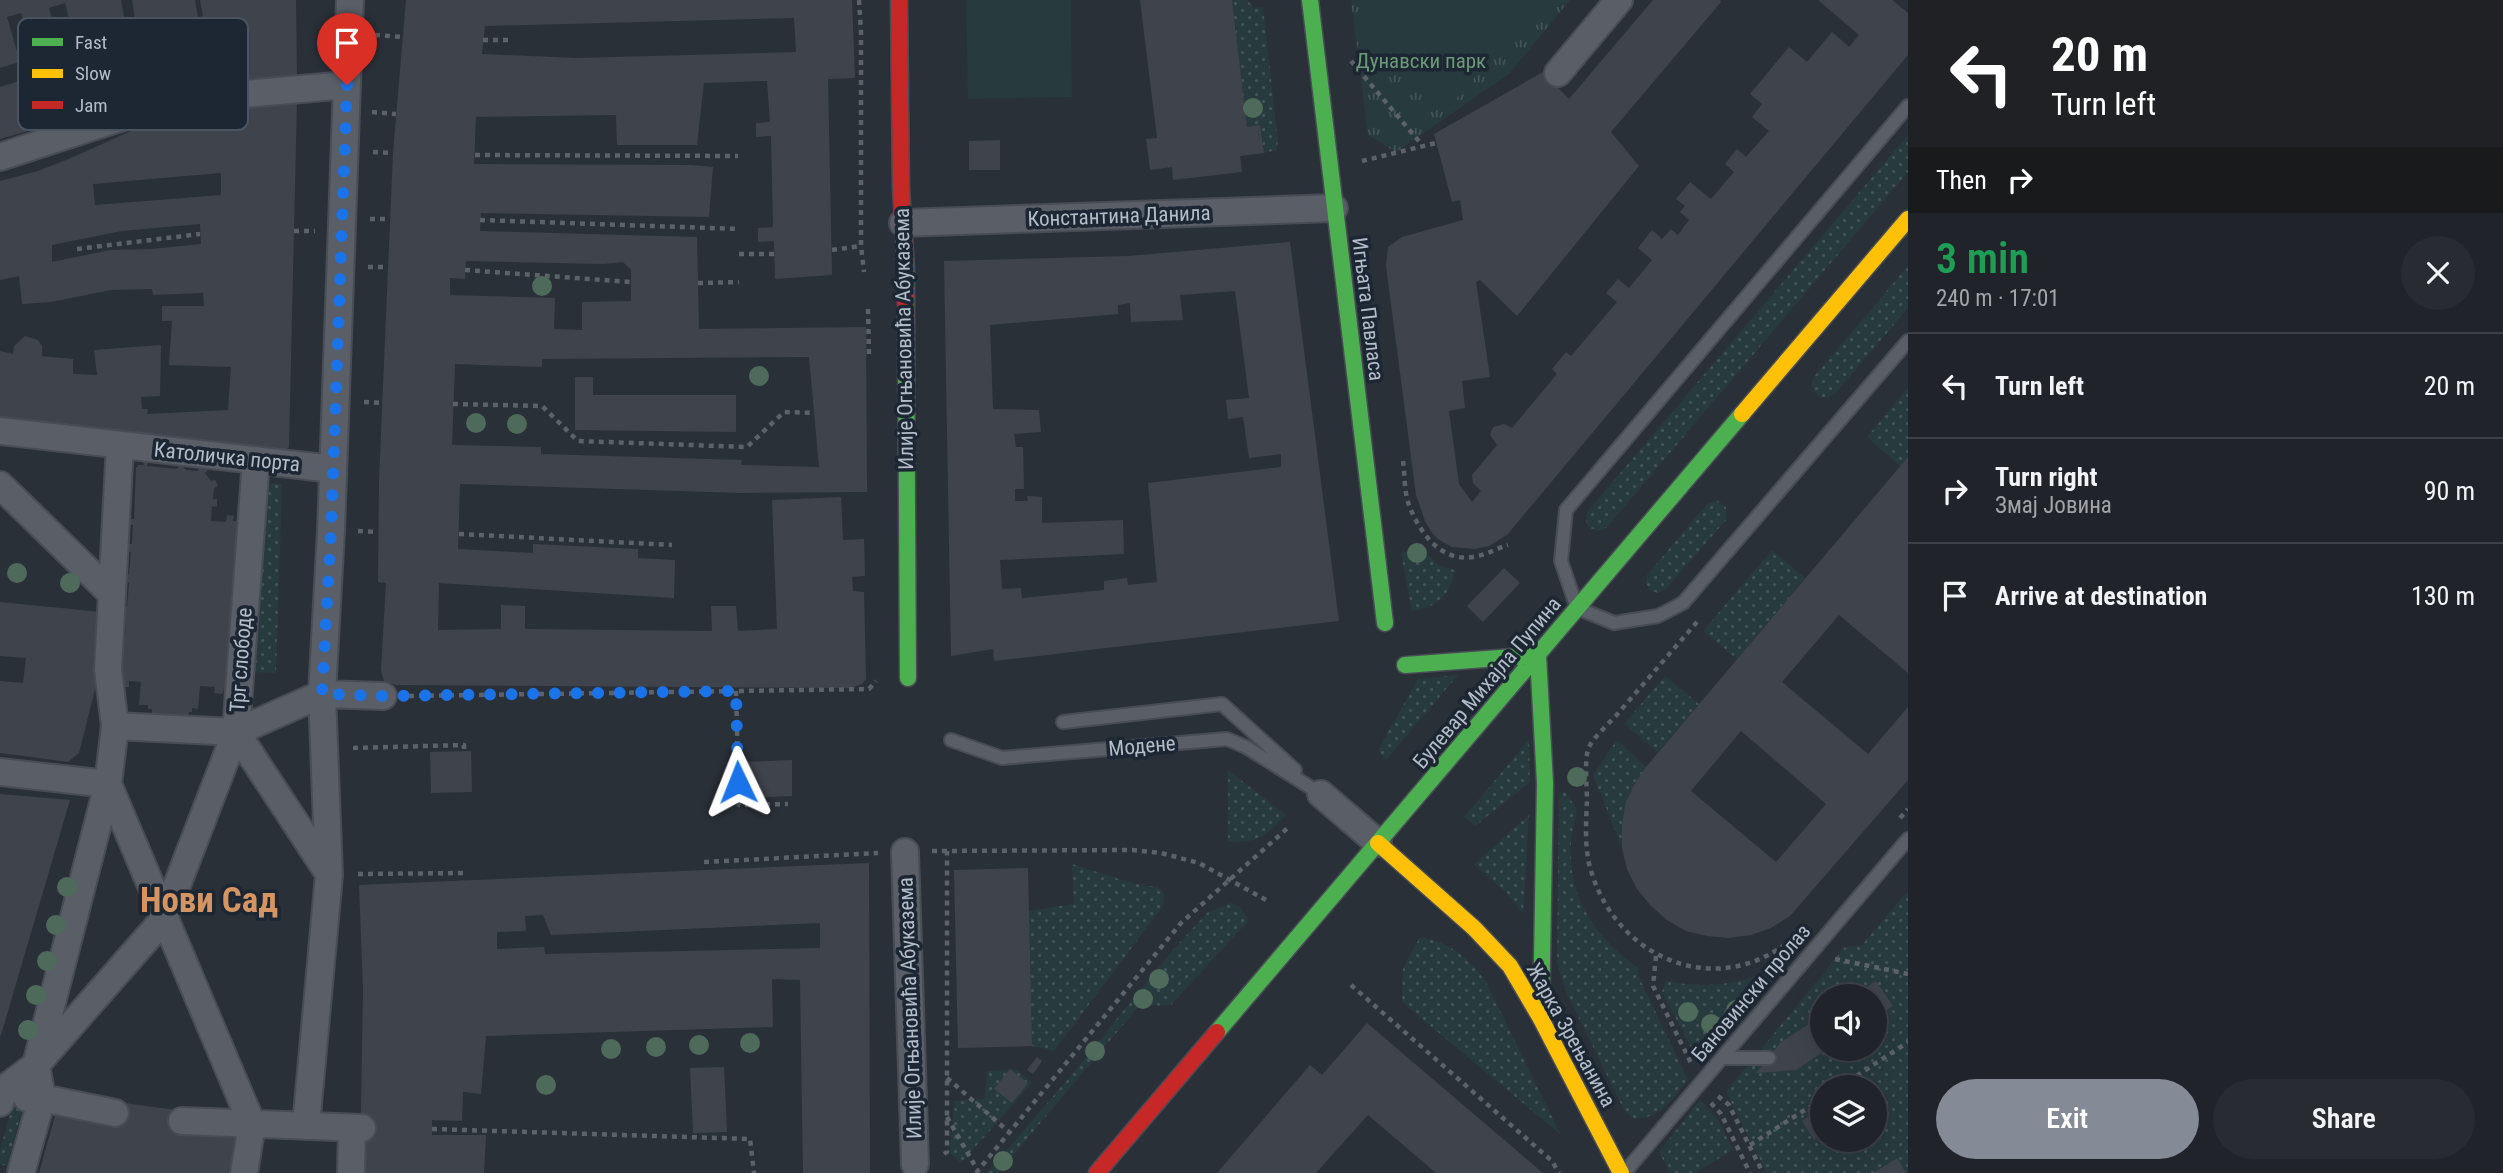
<!DOCTYPE html>
<meta charset="utf-8">
<style>
:root{--surface:#20242a;--page:#282c32;--text:#f1f3f6;--muted:#a2a4a8;--line:#3d4147;--accent:#848b96}
body{margin:0;font-family:"Roboto Condensed",sans-serif;background:var(--page);color:var(--text);height:100vh;display:flex;flex-direction:column;font-size:26px;white-space:nowrap}
*{box-sizing:border-box;margin:0}
p{font-size:23px;color:var(--muted)}
.icon{flex:none;width:38px;height:38px;fill:none;stroke:currentColor;stroke-width:2;stroke-linecap:round;stroke-linejoin:round}
.map{position:relative;flex:1;overflow:hidden}
.sheet{display:flex;flex-direction:column;background:var(--surface);width:595px}
.sheet>*{flex:none}
.banner{background:#202124;color:#fff;overflow:hidden}
.controls{position:absolute;left:1810px;top:984px;display:grid;gap:14px}
.controls a{display:grid;place-items:center;width:77px;height:77px;border-radius:50%;background:var(--surface);box-shadow:0 7px 28px #0002,0 0 0 2px var(--line);font-size:35px}
.pin{position:absolute;display:grid;place-items:center;width:60px;height:60px;color:#fff;margin:-72px -30px;border-radius:50% 50% 50% 0;rotate:-45deg;box-shadow:0 0 7px #0007}
.pin .icon{rotate:45deg}
.me{position:absolute;width:77px;margin:-38px;rotate:358deg;stroke-linejoin:round;filter:drop-shadow(0 0 5px #0008)}
.turn{display:flex;align-items:center;gap:24px;height:147px;padding:0 28px;font-size:32px}
.turn .icon{width:91px;height:91px;stroke-width:2.5}
.turn b{display:block;font-size:49px;line-height:60px}
.then{display:flex;align-items:center;height:66px;padding:0 28px;background:#0003;gap:14px;font-size:26px}
.round{display:grid;place-items:center;flex:none;width:74px;height:74px;border-radius:37px;background:var(--page)}
.headline{display:flex;align-items:center;justify-content:space-between;height:119px;padding:0 28px}
h1{font-size:42px;font-weight:600;line-height:52px;color:#1e9e55}
.button{display:flex;gap:14px;margin-top:auto;padding:14px 28px}
.button a{flex:1;height:80px;border-radius:42px;background:var(--accent);color:#fff;font-size:28px;font-weight:600;line-height:80px;text-align:center}
.button a+a{background:var(--page);color:var(--text)}
ul{padding:0;list-style:none}
li{display:flex;align-items:center;gap:21px;height:105px;padding:0 28px;border-top:2px solid var(--line)}
li div{flex:1}
li b{display:block;font-size:26px}
li em{font-style:normal}
main{display:flex;flex:1;min-height:0}
.map>svg:first-child{display:block}
.grass{fill:url(#grass-dots);fill-rule:evenodd}
.park{fill:url(#park-tufts)}
.pitch{fill:#273a3e}
.building{fill:#3f444c;fill-rule:evenodd}
.lines{fill:none;stroke-linecap:round;stroke-linejoin:round}
.lane-casing{stroke:#484c55;stroke-width:16}
.street-casing{stroke:#484c55;stroke-width:30}
.fast-casing{stroke:#484c55;stroke-width:19}
.slow-casing{stroke:#484c55;stroke-width:19}
.jam-casing{stroke:#484c55;stroke-width:19}
.path{stroke:#5c6268;stroke-width:4.5;stroke-dasharray:5 5;stroke-linecap:butt}
.lane{stroke:#5a5e66;stroke-width:12}
.street{stroke:#5a5e66;stroke-width:26}
.fast{stroke:#4caf50;stroke-width:16}
.slow{stroke:#ffc107;stroke-width:16}
.jam{stroke:#c62828;stroke-width:16}
.tree{fill:#4e6a5a}
.route{stroke:#1a73e8;stroke-width:12;stroke-dasharray:0 21.6}
.labels{text-anchor:middle;stroke-width:7;stroke-linejoin:round;paint-order:stroke}
.park-label{font-size:21px;fill:#6b9a76;stroke:#1d2633}
.street-label{font-size:21px;fill:#b4bcc9;stroke:#1d2633}
.town-label{font-size:35px;font-weight:bold;fill:#d59563;stroke:#1d2633}
.key{fill:#1d2633;stroke:#4a5360;stroke-width:2}
.key-label{font-size:19px;fill:#b4bcc9}
</style>
<main>
<div class="map">
<svg width="1908" height="1173" viewBox="0 0 1908 1173">
<defs>
<pattern id="grass-dots" width="8" height="8" patternUnits="userSpaceOnUse" patternTransform="scale(1.75)"><rect width="8" height="8" fill="#273a3e"/><path d="M2 2h.1M6 6h.1" fill="none" stroke="#445559" stroke-width="1.8" stroke-linecap="round"/></pattern>
<pattern id="park-tufts" width="24" height="20" patternUnits="userSpaceOnUse" patternTransform="scale(1.75)"><rect width="24" height="20" fill="#273a3e"/><path d="M3 7l-1-3M5 7V3M7 7l1-3M15 17l-1-3M17 17v-4M19 17l1-3" fill="none" stroke="#445559"/></pattern>
</defs>
<rect width="100%" height="100%" fill="#2a3038"/>
<path class="grass" d="M1232 0H1247L1254 8 1263 7 1278 142 1276 150 1264 153 1260 126 1247 127Z
M1908 135V172L1607 527 1601 531C1588 530 1583 523 1588 511Z
M1908 266V308L1834 395 1826 398C1815 396 1810 389 1813 378Z
M1908 388V457L1900 466 1867 437Z
M262 483 282 484 276 673 255 672Z
M1714 501H1718L1726 507V520L1666 589 1658 593 1649 590 1646 582 1647 575 1707 504Z
M1419 547 1440 566 1455 570C1451 594 1437 608 1412 611L1401 553Z
M1772 550 1805 578 1737 659 1703 631Z
M1458 675 1386 760 1378 750 1418 679Z
M1665 676 1699 704 1658 752 1624 724Z
M1529 740 1530 782 1475 826 1464 817Z
M1617 740 1646 767C1628 793 1621 816 1622 848L1593 775Z
M1228 770 1286 815C1264 837 1260 842 1228 842Z
M1566 792 1577 810C1575 821 1571 832 1571 843 1567 897 1596 938 1638 968V975L1688 1080C1671 1100 1662 1118 1634 1119L1624 1110 1567 994 1557 963 1559 793Z
M1529 815 1523 914 1507 894 1474 864Z
M1072 864C1100 872 1129 885 1158 887L1164 894 1163 906 1054 1051 1032 1046 1029 911 1074 904Z
M1908 891V1173H1767L1726 1092 1845 947 1862 945ZM1822 996H1874V1048H1822ZM1822 1087H1874V1139H1822Z
M1231 903 1240 907 1249 920 1171 1005 1139 1006 998 1173H987L1074 1072 1171 952 1207 913Z
M1420 937C1450 942 1469 958 1486 982L1561 1135 1402 1002 1403 968Z
M1764 973 1774 979 1704 1062 1697 1059 1662 992 1666 981C1702 988 1730 986 1764 973Z
M1017 1070 1032 1083 961 1163 950 1153 954 1101 985 1099 987 1071Z
M1700 1100 1717 1118 1733 1150 1695 1173H1670L1659 1152Z
M12 1107 22 1110 7 1166 0 1164V1150Z"/>
<path class="park" d="M1351 0H1570L1509 74 1396 152 1368 135Z"/>
<path class="pitch" d="M966 0H1071L1072 97 968 99Z
M1380 0H1541L1450 106 1357 27Z"/>
<path class="building" d="M0 0H121L129 44 100 50 101 59 95 61 96 67 103 65 114 106 0 139V87L39 75 21 13 7 17 20 62 0 68ZM65 3 75 41 71 42 75 61 65 63 49 8Z
M132 0H195L198 17 203 16 200 0H296L297 81 177 92 165 39 139 44Z
M406 0H852L855 78 828 79 832 275 775 279 774 241 758 242V228L773 227 771 136 756 137V123L770 122 767 81 704 83 697 145H617L616 115 476 117 474 164 691 165 713 167 709 217 481 213 480 231 697 237 699 329 866 327 867 492 741 493 460 484 458 549 533 553V544L638 549V558L675 560 674 598 439 583 438 630 501 629V605L525 606V629L712 631 711 606H736L738 631 777 629 772 500 841 497 843 540 864 539 865 576 852 577 853 591 864 592 866 679 862 684 850 688 396 685 384 681 381 670 386 583 378 582 379 480 393 153ZM794 18 796 52 577 58 482 54 485 26ZM466 261 604 264 623 262 631 270V301L582 302V330L554 329 555 298 450 295V278L465 279ZM809 357 819 467 741 465 742 460 541 454V447L452 445 455 364 542 367V359Z
M1140 0H1232L1247 127 1260 125 1264 153 1240 156 1242 172 1173 180 1172 167 1150 170 1146 139 1157 138Z
M1653 0H1720L1721 2 1611 132 1639 166 1517 316 1480 280 1476 282 1490 377 1462 381 1465 408 1449 411 1459 484 1472 502 1481 491 1473 483 1472 475 1497 445 1490 435 1493 427 1504 424 1512 428 1557 374 1552 369 1566 352 1571 356 1617 302 1606 293 1618 279 1629 288 1652 260 1638 248 1652 230 1662 239 1671 229 1678 235 1689 220 1680 212 1685 206 1676 199 1690 182 1711 199 1734 172 1725 164 1737 149 1746 157 1769 131 1752 117 1762 104 1750 94 1789 47 1807 62 1832 32 1849 47 1859 35 1818 0H1892L1908 13V55L1507 535 1489 546 1475 549 1452 547 1439 540 1432 533 1425 521 1416 495 1386 266 1388 247 1402 237 1463 220 1460 200 1452 202 1434 134 1543 72 1569 99Z
M297 99 289 447 282 453 0 418V351L13 354 14 346 25 336 38 340 42 346V356L73 359V374L97 375 94 350 161 345 160 396 141 397 142 409H148L147 414 228 410 231 367 169 365 172 321H162V306H204L203 293 153 295 152 289 111 290 51 302 22 304 19 276 0 280V181L38 171 71 158 182 108ZM221 173V195L95 205 93 184ZM200 224 201 244 152 249 110 250 52 262V245L122 231Z
M1000 140V170H969V141Z
M1290 242 1339 621 994 661 993 649 951 656 944 261 1128 256ZM1235 291 1249 398 1226 400 1228 419 1243 417 1249 458 1281 454V467L1148 483 1157 582 1128 585 1127 578 1104 581V590L1022 598 1021 588 1002 589 1000 560 1124 554 1123 520 1042 523V497L1027 496 1028 501H1015V489H1024L1023 447H1016L1014 434 1041 432 1039 410 993 409 990 325 1118 314V305L1130 303 1131 322 1183 320 1180 295Z
M575 377H593V395H736V432L575 430Z
M1908 457V673L1839 615 1782 682 1868 754 1908 707V780L1790 916 1771 928 1751 935 1729 938 1707 936 1686 931 1667 920 1651 906 1637 889 1627 869 1622 848V826L1625 805 1634 785 1646 767ZM1741 731 1826 804 1776 862 1691 791Z
M143 462H148L147 466 177 469 181 464 186 470 197 471 202 465 208 470 205 473 211 481 215 480 218 486 214 488 213 499H217V507L212 506 211 521 226 522 227 515 234 516 233 521H238L237 527H244L243 534 237 533 236 552H242L241 559H235L233 582H240L239 591 232 590 231 614 237 615 236 623 230 622 228 645 235 646 234 654 228 653 226 677 232 678V684H226L222 694 214 693 215 687 200 686 198 709 192 708V712H189L187 721 152 718V709H148V705H139L141 682 129 681V687H123V680L115 672H122L124 645H117L118 637 125 638 126 615 119 614 120 606 127 607 129 583 122 582 123 574H129L131 552 124 551 125 544H132L133 525H129L130 519H134L136 468 138 465H144Z
M1504 568 1520 583 1483 622 1467 606Z
M0 602 101 612 100 669 79 753 68 762 0 753V681L23 683 26 658 0 656Z
M471 751 472 792 431 793 430 752Z
M792 760V796L745 798 744 762Z
M0 794 70 800 1 1035H0Z
M869 863 870 1173H803L800 980 772 979 773 1027 486 1036 481 1094 463 1092 462 1121 432 1120V1135H486L484 1173H360L363 990 359 885ZM543 915 551 935 820 923V948L545 954 544 947 497 949V932L526 931 525 916Z
M1028 868 1032 1046 958 1048 954 870Z
M1876 981 1893 1006 1874 1018V996H1853Z
M1822 1016V1048H1829L1796 1070 1756 1073 1781 1042Z
M1367 1023 1543 1173H1436L1368 1115 1316 1173H1217L1310 1065 1322 1075Z
M1037 1057 1042 1061 1033 1074 1027 1070Z
M724 1067 727 1132 693 1133 690 1068Z
M1010 1069 1028 1083 1012 1103 994 1089Z
M117 1102 183 1111 180 1131 235 1137 232 1173H39L55 1116 113 1123Z
M1820 1109 1822 1135 1814 1140 1802 1121Z
M1897 1158 1906 1173H1873Z"/>
<g class="lines">
<defs>
<path id="lane" d="M1908 106 1566 510 1561 561 1577 608 1614 623 1658 616 1683 603 1908 341
M1063 722 1222 704 1295 770
M951 740 1002 758 1227 739 1246 747 1321 794
M1722 1058H1769
M1625 1172 1908 839"/>
<path id="street" d="M1558 73 1619 0
M0 157 175 100 347 85
M903 223 1334 208
M0 431 333 469
M0 485 112 594 108 670 115 726 108 784 36 1065 42 1098 21 1173
M112 594 120 445
M115 726 236 732 322 694 383 696
M236 732 329 874
M0 772 108 784 252 1124
M1321 794 1378 843
M905 852 915 1164
M27 1098H42L115 1113
M0 1103 4 1089 36 1065 164 919 236 732 256 460
M182 1121 362 1128
M306 1126 329 875 322 694 331 531 350 0
M244 1173 252 1124
M351 1173 352 1128"/>
<path id="fast" d="M1310 0 1385 623
M906 331 908 678
M1538 655 1545 783 1541 1019
M1405 665 1538 655
M1217 1032 1742 414"/>
<path id="slow" d="M1742 414 1908 219
M1378 843 1474 928 1510 966 1541 1019 1621 1173"/>
<path id="jam" d="M899 0 901 188 906 270V331
M1097 1173 1217 1032"/>
</defs>
<use href="#lane" class="lane-casing"/>
<use href="#street" class="street-casing"/>
<use href="#fast" class="fast-casing"/>
<use href="#slow" class="slow-casing"/>
<use href="#jam" class="jam-casing"/>
<path class="path" d="M859 0 861 32V246L864 272
M375 35 403 37
M483 40H513
M1351 61 1423 146
M127 88 121 66 149 58 147 42
M372 112 396 114
M373 152 393 153
M475 155 738 156
M1362 161 1436 143
M370 219H390
M480 220 739 229
M294 231H315
M77 249 200 234
M832 250 861 246
M739 254H774
M368 267H388
M465 270 631 282
M698 283 739 282
M868 309 869 354
M364 402 382 403
M453 404 542 406 578 441 747 447 784 412 814 413
M1403 461C1405 475 1404 492 1409 505 1420 534 1443 565 1477 556 1488 554 1498 548 1508 545
M358 531 378 532
M459 534 672 545
M1697 622C1671 652 1646 681 1620 711 1611 722 1596 734 1589 747 1584 756 1587 788 1587 800 1586 823 1584 852 1592 874 1620 961 1719 1000 1792 939
M736 691 739 805 788 804
M409 696 869 689 876 681
M353 748 464 745V751
M1900 818 1908 809
M932 851 1132 850 1161 853 1199 863 1266 900
M704 862 878 853
M358 874 463 873
M1656 956 1653 986 1691 1063
M1835 959 1908 974
M1351 985 1552 1161 1559 1173
M947 1078 1009 1132
M1840 1087 1908 1042
M1718 1096 1729 1105 1763 1173
M1711 1103 1721 1114 1750 1173
M947 1117 978 1171
M432 1129 750 1139 754 1173
M1750 1145 1822 1099
M944 1154 947 1152V851
M976 1173 1181 923 1290 826"/>
<use href="#lane" class="lane"/>
<use href="#street" class="street"/>
<use href="#fast" class="fast"/>
<use href="#slow" class="slow"/>
<use href="#jam" class="jam"/>
</g>
<g class="tree">
<circle cx="1253" cy="108" r="10"/>
<circle cx="542" cy="286" r="10"/>
<circle cx="759" cy="376" r="10"/>
<circle cx="476" cy="423" r="10"/>
<circle cx="517" cy="424" r="10"/>
<circle cx="1417" cy="553" r="10"/>
<circle cx="17" cy="573" r="10"/>
<circle cx="70" cy="583" r="10"/>
<circle cx="1577" cy="777" r="10"/>
<circle cx="67" cy="887" r="10"/>
<circle cx="56" cy="925" r="10"/>
<circle cx="47" cy="961" r="10"/>
<circle cx="1159" cy="979" r="10"/>
<circle cx="36" cy="995" r="10"/>
<circle cx="1143" cy="999" r="10"/>
<circle cx="1736" cy="1010" r="10"/>
<circle cx="1688" cy="1012" r="10"/>
<circle cx="1711" cy="1024" r="10"/>
<circle cx="28" cy="1030" r="10"/>
<circle cx="750" cy="1043" r="10"/>
<circle cx="699" cy="1045" r="10"/>
<circle cx="656" cy="1047" r="10"/>
<circle cx="611" cy="1049" r="10"/>
<circle cx="1095" cy="1051" r="10"/>
<circle cx="546" cy="1085" r="10"/>
<circle cx="1003" cy="1161" r="10"/>
</g>
<g class="lines">
<path class="route" d="M347 85 331 531 322 694 383 696 736 691 738 782"/>
</g>
<g class="labels">
<g class="park-label">
<text x="1421" y="68">Дунавски парк</text>
</g>
<g class="street-label">
<text transform="translate(1119 216) rotate(-2)" y="7">Константина Данила</text>
<text transform="translate(1368 309) rotate(83)" y="7">Игњата Павласа</text>
<text transform="translate(904 339) rotate(-91)" y="7">Илије Огњановића Абуказема</text>
<text transform="translate(227 457) rotate(6)" y="7">Католичка порта</text>
<text transform="translate(241 660) rotate(-86)" y="7">Трг слободе</text>
<text transform="translate(1487 683) rotate(-50)" y="7">Булевар Михајла Пупина</text>
<text transform="translate(1142 746) rotate(-5)" y="7">Модене</text>
<text transform="translate(1751 993) rotate(-50)" y="7">Бановински пролаз</text>
<text transform="translate(910 1008) rotate(-92)" y="7">Илије Огњановића Абуказема</text>
<text transform="translate(1571 1035) rotate(61)" y="7">Жарка Зрењанина</text>
</g>
<g class="town-label">
<text x="209" y="912">Нови Сад</text>
</g>
</g>
<rect x="18" y="18" width="230" height="112" rx="10" class="key"/>
<rect x="32" y="38" width="31" height="8" fill="#4caf50"/>
<rect x="32" y="69" width="31" height="9" fill="#ffc107"/>
<rect x="32" y="101" width="31" height="8" fill="#c62828"/>
<g class="key-label">
<text x="75" y="49">Fast</text>
<text x="75" y="80">Slow</text>
<text x="75" y="112">Jam</text>
</g>
</svg>
<div class="controls">
<a><svg class="icon" aria-label="sound" viewBox="0 0 24 24"><path d="M4 9h4l5-4v14l-5-4H4zM17 9q2 3 0 6"/></svg></a>
<a><svg class="icon" aria-label="layers" viewBox="0 0 24 24"><path d="M12 4l9 5-9 5-9-5zM3 14l9 5 9-5"/></svg></a>
</div>
<div class="pin" style="left:347px;top:85px;background:#d93025"><svg class="icon" aria-label="arrive" viewBox="0 0 24 24"><path d="M6 21V4h12l-3 4 3 4H6"/></svg></div>
<svg class="me" style="left:738px;top:782px" viewBox="-20 -20 40 40"><path d="M0-17L14 15 0 8-14 15z" fill="#1a73e8" stroke="#fff" stroke-width="4"/></svg>
</div>
<section class="sheet">
<div class="banner">
<div class="turn"><svg class="icon" aria-label="left" viewBox="0 0 24 24"><path d="M17 20v-9H6M10 6l-5 5 5 5"/></svg><div><b>20 m</b>Turn left</div></div>
<div class="then">Then<svg class="icon" aria-label="right" viewBox="0 0 24 24"><path d="M7 20v-9h11M14 6l5 5-5 5"/></svg></div>
</div>
<div class="headline"><div><h1>3 min</h1><p>240 m · 17:01</p></div><a class="round"><svg class="icon" aria-label="close" viewBox="0 0 24 24"><path d="M6 6l12 12M18 6L6 18"/></svg></a></div>
<ul>
<li><svg class="icon" aria-label="left" viewBox="0 0 24 24"><path d="M17 20v-9H6M10 6l-5 5 5 5"/></svg><div><b>Turn left</b></div><em>20 m</em></li>
<li><svg class="icon" aria-label="right" viewBox="0 0 24 24"><path d="M7 20v-9h11M14 6l5 5-5 5"/></svg><div><b>Turn right</b><p>Змај Јовина</p></div><em>90 m</em></li>
<li><svg class="icon" aria-label="arrive" viewBox="0 0 24 24"><path d="M6 21V4h12l-3 4 3 4H6"/></svg><div><b>Arrive at destination</b></div><em>130 m</em></li>
</ul>
<div class="button"><a>Exit</a><a>Share</a></div>
</section>
</main>
